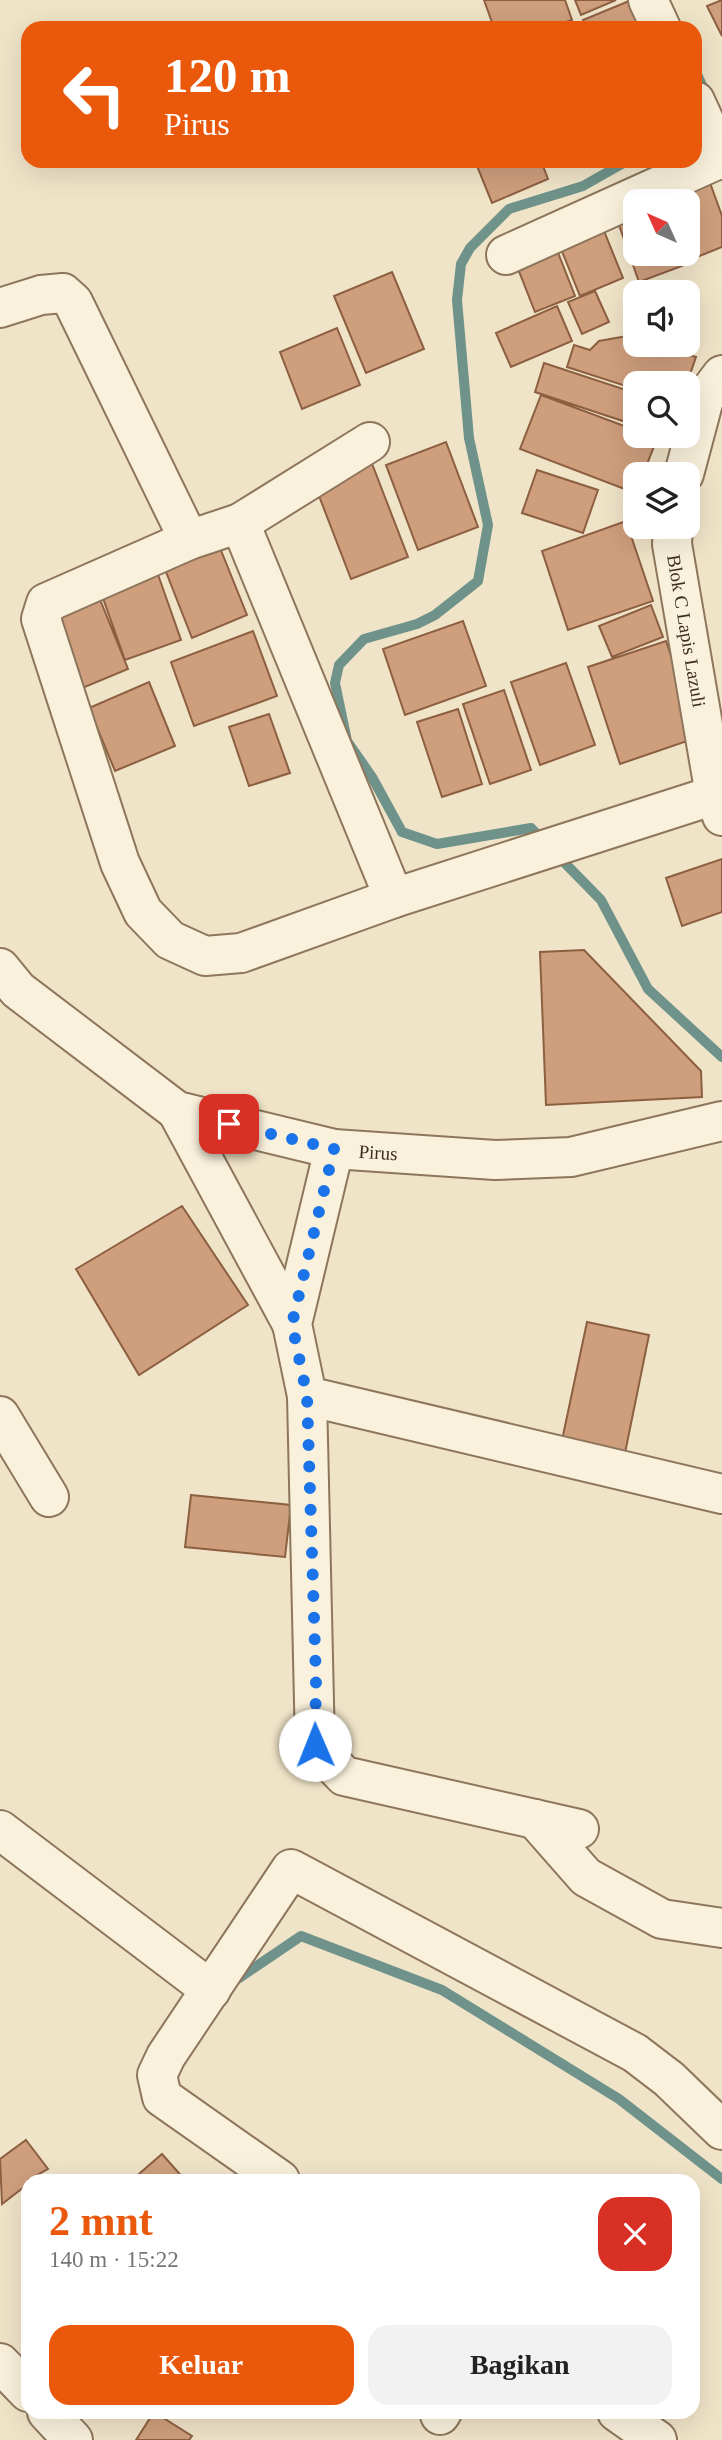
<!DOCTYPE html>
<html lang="id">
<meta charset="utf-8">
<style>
:root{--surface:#fff;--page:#f2f2f2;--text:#222;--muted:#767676;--accent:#ea580c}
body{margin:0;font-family:"Times New Roman",serif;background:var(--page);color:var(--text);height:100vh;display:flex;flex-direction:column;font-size:26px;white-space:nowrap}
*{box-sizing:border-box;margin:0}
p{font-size:23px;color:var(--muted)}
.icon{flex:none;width:38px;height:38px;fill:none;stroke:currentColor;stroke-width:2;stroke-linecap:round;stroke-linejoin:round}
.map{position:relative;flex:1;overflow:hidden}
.details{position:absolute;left:21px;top:2174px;width:679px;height:245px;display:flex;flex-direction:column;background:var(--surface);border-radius:21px;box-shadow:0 7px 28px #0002}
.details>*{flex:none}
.guide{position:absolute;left:21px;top:21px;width:681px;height:147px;border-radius:21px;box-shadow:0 7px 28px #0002;background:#ea580c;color:#fff;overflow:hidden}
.needle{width:46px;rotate:315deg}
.controls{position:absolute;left:623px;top:189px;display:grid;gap:14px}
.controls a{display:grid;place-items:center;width:77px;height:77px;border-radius:14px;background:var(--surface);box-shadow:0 7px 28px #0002;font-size:35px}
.pin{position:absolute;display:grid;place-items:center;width:60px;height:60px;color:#fff;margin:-30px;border-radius:14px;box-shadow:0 4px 10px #0006}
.me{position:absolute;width:77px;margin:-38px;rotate:359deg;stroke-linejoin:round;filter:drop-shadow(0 0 5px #0008)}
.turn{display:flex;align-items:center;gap:24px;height:147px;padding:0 28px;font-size:32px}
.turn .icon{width:91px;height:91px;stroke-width:2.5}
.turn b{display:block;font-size:49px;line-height:60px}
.round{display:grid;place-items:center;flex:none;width:74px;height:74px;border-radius:21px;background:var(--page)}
.summary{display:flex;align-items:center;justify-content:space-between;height:119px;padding:0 28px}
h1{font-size:42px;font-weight:700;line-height:52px;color:var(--accent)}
.action{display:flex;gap:14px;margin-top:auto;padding:14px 28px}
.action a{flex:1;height:80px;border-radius:21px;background:var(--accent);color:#fff;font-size:28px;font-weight:700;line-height:80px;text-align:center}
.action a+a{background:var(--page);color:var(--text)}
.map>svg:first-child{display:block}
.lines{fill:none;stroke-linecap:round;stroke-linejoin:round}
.stream{stroke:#6f938a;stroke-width:10}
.building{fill:#cf9f7d;stroke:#8d5f41;stroke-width:2}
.minor-casing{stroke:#8d765c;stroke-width:42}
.minor{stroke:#faf1dc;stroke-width:38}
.route{stroke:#1a73e8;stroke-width:12;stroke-dasharray:0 21.6}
.labels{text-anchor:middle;stroke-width:7;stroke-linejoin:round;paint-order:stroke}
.street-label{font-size:19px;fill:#3d2e20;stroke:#f7eed8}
</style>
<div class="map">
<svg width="722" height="2440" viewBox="0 0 722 2440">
<rect width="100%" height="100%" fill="#f0e4c8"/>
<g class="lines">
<path class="stream" d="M695 70 707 96
M544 841 531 828 437 844 402 832 372 777 347 741 335 683 339 665 364 639 417 624 435 615 478 581 488 525 469 438 457 300 461 264 470 248 509 209 583 186 627 161
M557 855 601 900 648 989 722 1057
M230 1976 239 1978 301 1936 442 1990 619 2099 722 2179"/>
</g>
<path class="building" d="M484 0H565L572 20 550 28H494Z
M575 0H616L581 15Z
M722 0V36L707 6Z
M629 1 640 28H587L583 20Z
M475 161H541L548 179 492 203Z
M705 169 722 216V247L687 261 685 254H688V201H665Z
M635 201V254H677L682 266 639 282 613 208Z
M600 221 623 278 580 296 557 239Z
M553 240 575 296 535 312 513 256Z
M392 272 424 349 366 373 334 296Z
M595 291 609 322 582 334 568 302Z
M557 306 572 341 511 367 496 333Z
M337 328 360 385 302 409 280 352Z
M627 336 635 338V345H656L696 357 687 383H635V389L567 367 574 345 590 350 599 341Z
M544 363 635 393V425L535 392Z
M541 395 635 430V436L657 439 643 474H635V493L520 449Z
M446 442 478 527 418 550 386 465Z
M371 461 408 557 351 579 314 483Z
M537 470 598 490 583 533 522 513Z
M626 521 653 601 568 630 542 551Z
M214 533 247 615 192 638 159 554Z
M155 566 181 640 125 660 99 587Z
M95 587 128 669 80 689 46 607Z
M651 605 663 637 612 657 599 626Z
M463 621 486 686 405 715 383 649Z
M253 631 277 696 194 726 171 662Z
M666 641 699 737 620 764 588 667Z
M566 663 595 745 540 765 511 682Z
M149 682 175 746 115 771 89 708Z
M504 690 531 770 490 784 463 704Z
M458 709 482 784 442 797 417 722Z
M269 714 290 773 249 786 229 727Z
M722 859V912L682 926 666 878Z
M584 950 701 1071 702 1097 546 1105 540 952Z
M182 1206 248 1305 139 1375 76 1269Z
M587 1322 649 1335 624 1458 561 1445Z
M191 1495 291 1505 285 1557 185 1547Z
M26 2140 48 2169 28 2180V2184L2 2204 0 2159Z
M162 2154 185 2180H132Z
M154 2412 192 2436 189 2440H136Z"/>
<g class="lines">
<defs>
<g id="minor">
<path d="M648 0 661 28"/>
<path d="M695 101 722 160"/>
<path d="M506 255 721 158"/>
<path d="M0 308 41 295 63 293 73 302 189 540"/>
<path d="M370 442 240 523 189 540 46 603 41 619 120 863 143 912 170 940 205 956 241 953 394 898 715 795"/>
<path d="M684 474 704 399 722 375"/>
<path d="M240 523 394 898"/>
<path id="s1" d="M673 527 672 544 715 795 722 816"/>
<path id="s2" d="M0 968 18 990 177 1111 334 1149 495 1160 571 1157 722 1121"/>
<path d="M177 1111 292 1324"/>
<path d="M334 1149 292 1324 307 1396 722 1494"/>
<path d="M307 1396 315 1745 344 1776 579 1829"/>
<path d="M0 1416 49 1497"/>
<path d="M535 1819 586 1877 662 1919 722 1928"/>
<path d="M0 1830 211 1990"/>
<path d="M280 2180 162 2097 157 2075 166 2056 291 1869 635 2053 669 2079 722 2130"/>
<path d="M0 2363 28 2392"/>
<path d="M47 2412 73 2440"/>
<path d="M617 2412 657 2440"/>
<path d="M440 2415 442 2412"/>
</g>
</defs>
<use href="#minor" class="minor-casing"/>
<use href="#minor" class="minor"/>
</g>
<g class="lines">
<path class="route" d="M229 1124 334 1149 292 1324 307 1396 316 1680 315 1745"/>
</g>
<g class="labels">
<g class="street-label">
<text dy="7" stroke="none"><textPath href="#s1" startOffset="105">Blok C Lapis Lazuli</textPath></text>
<text dy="7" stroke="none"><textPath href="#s2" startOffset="434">Pirus</textPath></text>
</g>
</g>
</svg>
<div class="controls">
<a><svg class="needle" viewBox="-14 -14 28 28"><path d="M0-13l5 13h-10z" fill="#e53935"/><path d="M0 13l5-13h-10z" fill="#767676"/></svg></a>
<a><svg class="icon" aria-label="sound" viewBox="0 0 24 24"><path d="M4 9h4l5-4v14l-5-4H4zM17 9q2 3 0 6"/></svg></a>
<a><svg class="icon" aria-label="search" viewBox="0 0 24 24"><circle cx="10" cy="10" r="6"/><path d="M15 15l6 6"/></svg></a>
<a><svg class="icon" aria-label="layers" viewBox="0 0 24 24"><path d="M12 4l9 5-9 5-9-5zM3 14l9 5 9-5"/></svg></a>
</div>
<div class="pin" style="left:229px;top:1124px;background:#d93025"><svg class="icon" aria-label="arrive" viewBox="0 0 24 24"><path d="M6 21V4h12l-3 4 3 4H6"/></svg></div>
<svg class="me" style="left:315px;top:1745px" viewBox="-20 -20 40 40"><circle r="19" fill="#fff"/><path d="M0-13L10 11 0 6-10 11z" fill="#1a73e8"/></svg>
<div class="guide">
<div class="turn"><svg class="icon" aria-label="left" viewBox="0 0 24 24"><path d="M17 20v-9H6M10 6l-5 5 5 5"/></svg><div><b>120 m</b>Pirus</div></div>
</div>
<section class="details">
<div class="summary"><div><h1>2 mnt</h1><p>140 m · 15:22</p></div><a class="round" style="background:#d93025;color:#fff"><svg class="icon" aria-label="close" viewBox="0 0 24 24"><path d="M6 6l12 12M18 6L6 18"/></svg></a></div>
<div class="action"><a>Keluar</a><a>Bagikan</a></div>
</section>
</div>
